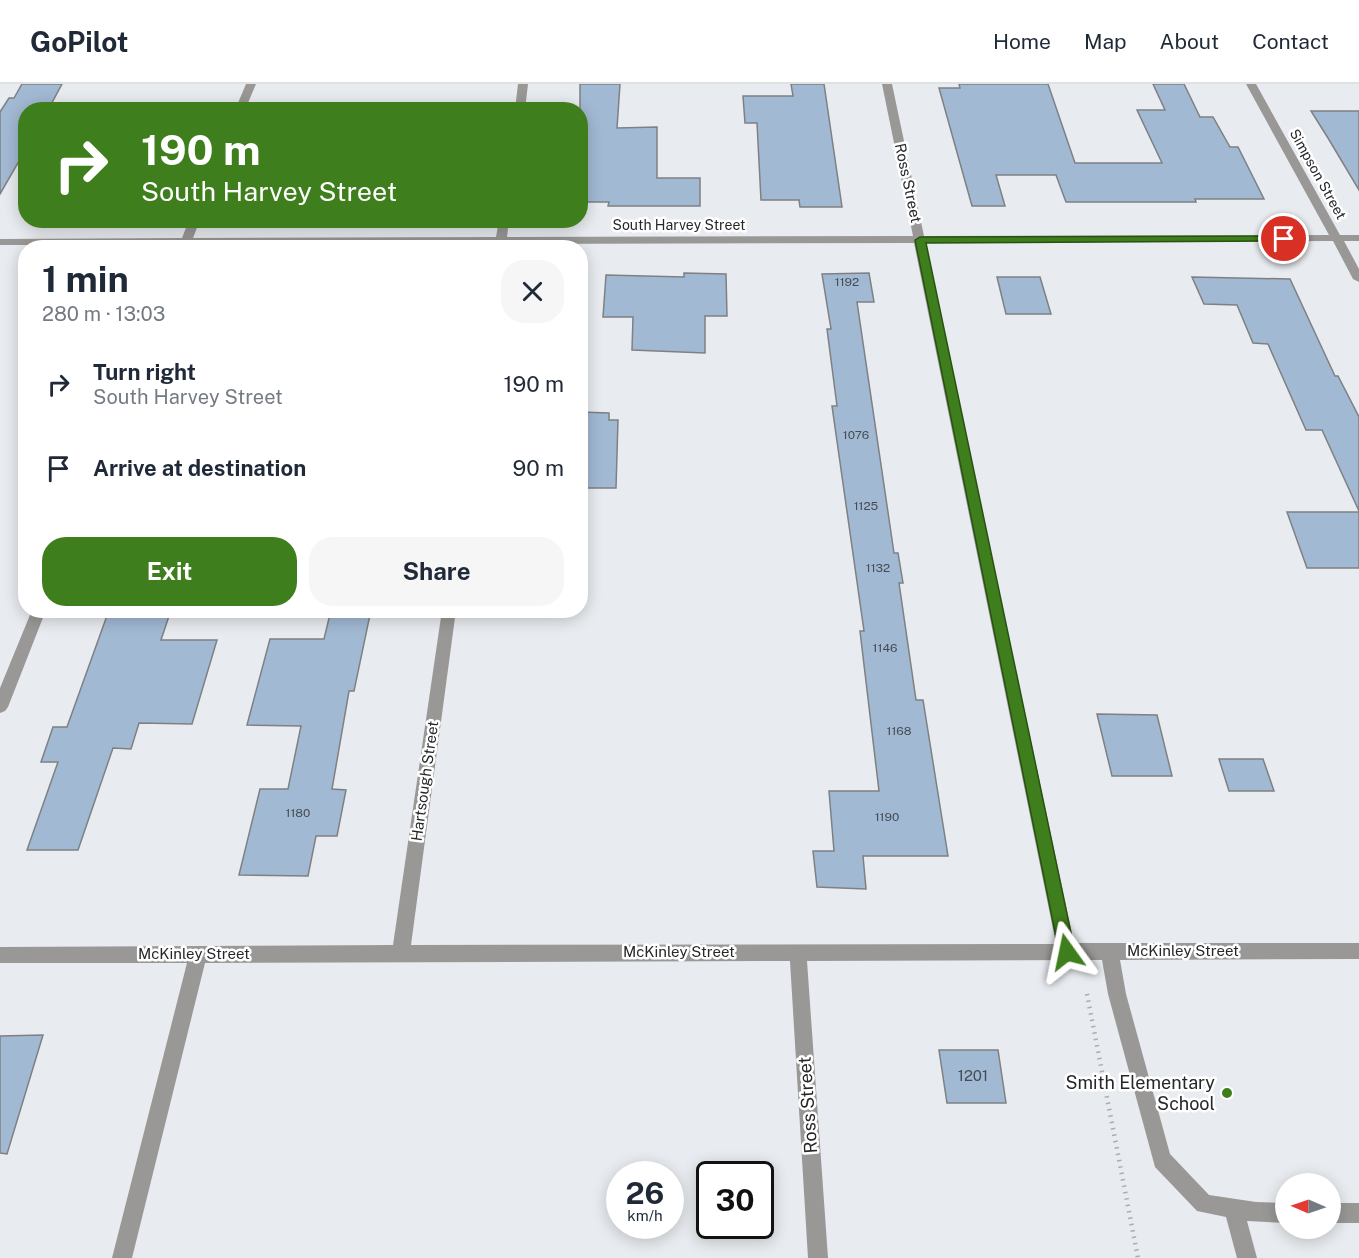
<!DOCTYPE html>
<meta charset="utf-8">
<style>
:root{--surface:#fff;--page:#f6f6f7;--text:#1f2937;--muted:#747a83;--line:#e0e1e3;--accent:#3f7e1c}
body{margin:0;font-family:"Public Sans",sans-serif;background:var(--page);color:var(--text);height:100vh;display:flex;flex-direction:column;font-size:22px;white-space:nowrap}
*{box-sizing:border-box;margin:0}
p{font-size:20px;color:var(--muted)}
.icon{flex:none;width:33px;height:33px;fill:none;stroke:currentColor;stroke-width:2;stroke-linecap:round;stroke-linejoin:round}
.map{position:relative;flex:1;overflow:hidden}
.sheet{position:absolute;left:18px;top:156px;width:570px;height:378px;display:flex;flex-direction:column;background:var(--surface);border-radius:24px;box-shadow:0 3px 15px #0003}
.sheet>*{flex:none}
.hud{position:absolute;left:18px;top:18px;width:570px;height:126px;border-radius:24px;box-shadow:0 3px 15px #0003;background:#3f7e1c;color:#fff;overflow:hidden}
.needle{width:39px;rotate:272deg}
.tools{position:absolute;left:1275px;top:1089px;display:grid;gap:12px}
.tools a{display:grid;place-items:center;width:66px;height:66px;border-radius:50%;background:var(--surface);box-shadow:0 3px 15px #0003;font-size:30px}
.speed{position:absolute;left:606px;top:1077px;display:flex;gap:12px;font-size:30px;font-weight:700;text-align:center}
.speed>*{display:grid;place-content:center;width:78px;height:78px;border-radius:50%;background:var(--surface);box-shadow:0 3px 15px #0003;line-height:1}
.speed small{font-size:15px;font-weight:400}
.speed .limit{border:3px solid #111;border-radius:9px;background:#fff;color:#111}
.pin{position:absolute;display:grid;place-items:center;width:51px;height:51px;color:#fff;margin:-26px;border:3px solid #fff;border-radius:50%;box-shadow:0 2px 6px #0007}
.me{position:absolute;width:66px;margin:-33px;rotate:348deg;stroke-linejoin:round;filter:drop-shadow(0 0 4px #0008)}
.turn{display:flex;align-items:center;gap:21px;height:126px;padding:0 24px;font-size:27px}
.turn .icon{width:78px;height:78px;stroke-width:2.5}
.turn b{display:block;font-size:42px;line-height:51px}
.round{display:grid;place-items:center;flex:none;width:63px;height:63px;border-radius:24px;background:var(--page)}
.overview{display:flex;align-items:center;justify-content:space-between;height:102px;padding:0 24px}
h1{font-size:36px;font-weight:700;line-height:45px}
.cta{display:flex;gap:12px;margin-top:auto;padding:12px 24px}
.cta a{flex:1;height:69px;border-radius:24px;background:var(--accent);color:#fff;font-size:24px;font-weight:700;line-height:69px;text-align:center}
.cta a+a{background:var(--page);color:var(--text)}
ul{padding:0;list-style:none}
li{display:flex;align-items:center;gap:18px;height:84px;padding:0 24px}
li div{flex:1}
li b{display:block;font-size:22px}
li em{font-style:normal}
header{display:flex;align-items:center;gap:36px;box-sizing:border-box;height:84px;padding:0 30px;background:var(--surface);border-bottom:2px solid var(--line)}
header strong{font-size:28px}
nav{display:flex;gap:33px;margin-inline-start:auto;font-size:21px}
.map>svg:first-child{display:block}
.building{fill:#a2b9d3;stroke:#7e8083;stroke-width:1.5}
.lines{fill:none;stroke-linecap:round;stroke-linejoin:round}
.path{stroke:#abadb1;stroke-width:4.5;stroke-dasharray:1.5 5;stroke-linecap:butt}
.minor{fill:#999896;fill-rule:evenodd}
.route{fill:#3f7e1c;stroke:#295212;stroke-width:1.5}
.poi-dot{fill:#3f7e1c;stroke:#fff;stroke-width:2}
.labels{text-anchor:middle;stroke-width:5;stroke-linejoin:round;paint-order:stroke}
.number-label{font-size:12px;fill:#454c54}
.far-street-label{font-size:14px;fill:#262729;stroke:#fff}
.street-label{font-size:15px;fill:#262729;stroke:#fff}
.near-number-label{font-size:15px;fill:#454c54}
.near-poi-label{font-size:18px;fill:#262729;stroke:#fff;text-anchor:end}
.near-street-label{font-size:18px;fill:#262729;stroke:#fff}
</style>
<header>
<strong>GoPilot</strong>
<nav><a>Home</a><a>Map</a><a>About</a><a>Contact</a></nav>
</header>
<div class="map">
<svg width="1359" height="1174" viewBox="0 0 1359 1174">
<rect width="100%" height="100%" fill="#e8ebef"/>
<path class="building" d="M22 0H62L48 26H26V65L0 110V28L9 14H14Z
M580 0H620L617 44 657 43V94H700V122H608L609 118H580Z
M791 0H824L842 123H800L799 116H761L757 39H745L743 12H793Z
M959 0H1048L1075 79H1162L1137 26H1165L1153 0H1184L1200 33H1213L1230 63H1238L1264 115H1195L1196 118H1066L1056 91H996L1005 122H972L939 4H960Z
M1311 27H1359V106L1328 54Z
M684 189 726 190 727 232H705V269L632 266 633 233H603L606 191 684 193Z
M869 189 874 218H857L894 469H898L903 499H899L916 616H923L948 772H863L866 805 817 803 813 767H834L829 707H879L860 547H864L832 322H837L827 245H831L822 190Z
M997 193H1040L1051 230H1006Z
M1192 193 1290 195 1335 292H1338L1359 333V427L1322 346H1306L1268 260 1253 259 1237 221 1204 220Z
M580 328 609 329V336H618L616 404H580Z
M1287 428H1359V484H1307Z
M109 526H171L161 556H217L192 640 139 639 131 665 113 664 78 766H27L58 678H41L53 643H67Z
M331 526H371L354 607H349L332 705 346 706 337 752H316L308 792 239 791 260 705H288L301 642 247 641 270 555H324Z
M1097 630 1157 631 1172 692H1112Z
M1219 675H1263L1274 707H1229Z
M43 951 7 1070 0 1069V952Z
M939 966H998L1006 1019H947Z"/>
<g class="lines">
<path class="path" d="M1087 910 1138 1174"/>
<path class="minor" d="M246 0H256L245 26H235Z
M518 0H528L525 26H515Z
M882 0H892L924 152 1329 151 1246 0H1256L1340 151H1359V157H1344L1359 185V198L1353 195 1333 157 925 159 1074 859H1359V875L1120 876 1126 910 1170 1070 1209 1111 1256 1118 1286 1119V1139L1247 1137 1257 1174H1237L1226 1133 1197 1127 1155 1083 1108 910 1102 876 807 877 828 1174H808L790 877 205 879 132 1174H112L187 879H0V863L393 861 442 526H456L411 861 1056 860 914 159 506 160V164H495V160L191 161 190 164H179L180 161H0V155L182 154 189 136H200L193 154 496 153 499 136H509L507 153 913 152Z
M32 526H46L8 623 5 627 0 629V604Z
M1330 1119H1359V1139H1330Z"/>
</g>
<path class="route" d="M1284 152 1287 153V157L926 159 1075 868 1073 873 1067 875 1061 873 1059 868 915 156 920 153Z"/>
<circle class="poi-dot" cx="1227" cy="1009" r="6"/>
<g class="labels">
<g class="number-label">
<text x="847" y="202">1192</text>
<text x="856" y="355">1076</text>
<text x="866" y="426">1125</text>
<text x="878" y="488">1132</text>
<text x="885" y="568">1146</text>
<text x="899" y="651">1168</text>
<text x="298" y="733">1180</text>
<text x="887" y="737">1190</text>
</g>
<g class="far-street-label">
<text transform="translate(1318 90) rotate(61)" y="5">Simpson Street</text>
<text x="679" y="146">South Harvey Street</text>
</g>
<g class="street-label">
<text transform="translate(908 99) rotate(78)" y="5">Ross Street</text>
<text transform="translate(425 697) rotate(-82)" y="5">Hartsough Street</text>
<text x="1183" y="872">McKinley Street</text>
<text x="679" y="873">McKinley Street</text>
<text x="194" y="875">McKinley Street</text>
</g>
<g class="near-number-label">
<text x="973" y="997">1201</text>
</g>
<g class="near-poi-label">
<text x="1215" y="1005">Smith Elementary<tspan x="1215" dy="21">School</tspan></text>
</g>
<g class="near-street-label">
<text transform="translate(808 1021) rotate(-94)" y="6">Ross Street</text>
</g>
</g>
</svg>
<div class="tools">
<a><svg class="needle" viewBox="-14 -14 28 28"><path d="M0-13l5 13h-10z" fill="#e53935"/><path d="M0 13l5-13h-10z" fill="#747a83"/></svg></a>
</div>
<div class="speed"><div>26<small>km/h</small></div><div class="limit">30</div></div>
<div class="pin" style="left:1284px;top:155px;background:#d93025"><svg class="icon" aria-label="arrive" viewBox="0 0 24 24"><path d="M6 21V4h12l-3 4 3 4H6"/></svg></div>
<svg class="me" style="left:1067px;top:868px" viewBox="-20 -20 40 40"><path d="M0-17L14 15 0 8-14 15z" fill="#3f7e1c" stroke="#fff" stroke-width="4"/></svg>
<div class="hud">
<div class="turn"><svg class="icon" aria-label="right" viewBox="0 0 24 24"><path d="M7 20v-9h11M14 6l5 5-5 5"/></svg><div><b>190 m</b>South Harvey Street</div></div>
</div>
<section class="sheet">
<div class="overview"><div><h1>1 min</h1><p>280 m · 13:03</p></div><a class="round"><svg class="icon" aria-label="close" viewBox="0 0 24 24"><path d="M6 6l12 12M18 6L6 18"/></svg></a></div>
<ul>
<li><svg class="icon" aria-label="right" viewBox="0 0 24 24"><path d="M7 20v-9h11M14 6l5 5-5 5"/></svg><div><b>Turn right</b><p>South Harvey Street</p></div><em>190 m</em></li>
<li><svg class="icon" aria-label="arrive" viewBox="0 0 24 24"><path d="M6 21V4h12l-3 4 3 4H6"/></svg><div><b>Arrive at destination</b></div><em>90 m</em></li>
</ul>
<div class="cta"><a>Exit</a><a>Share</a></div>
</section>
</div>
